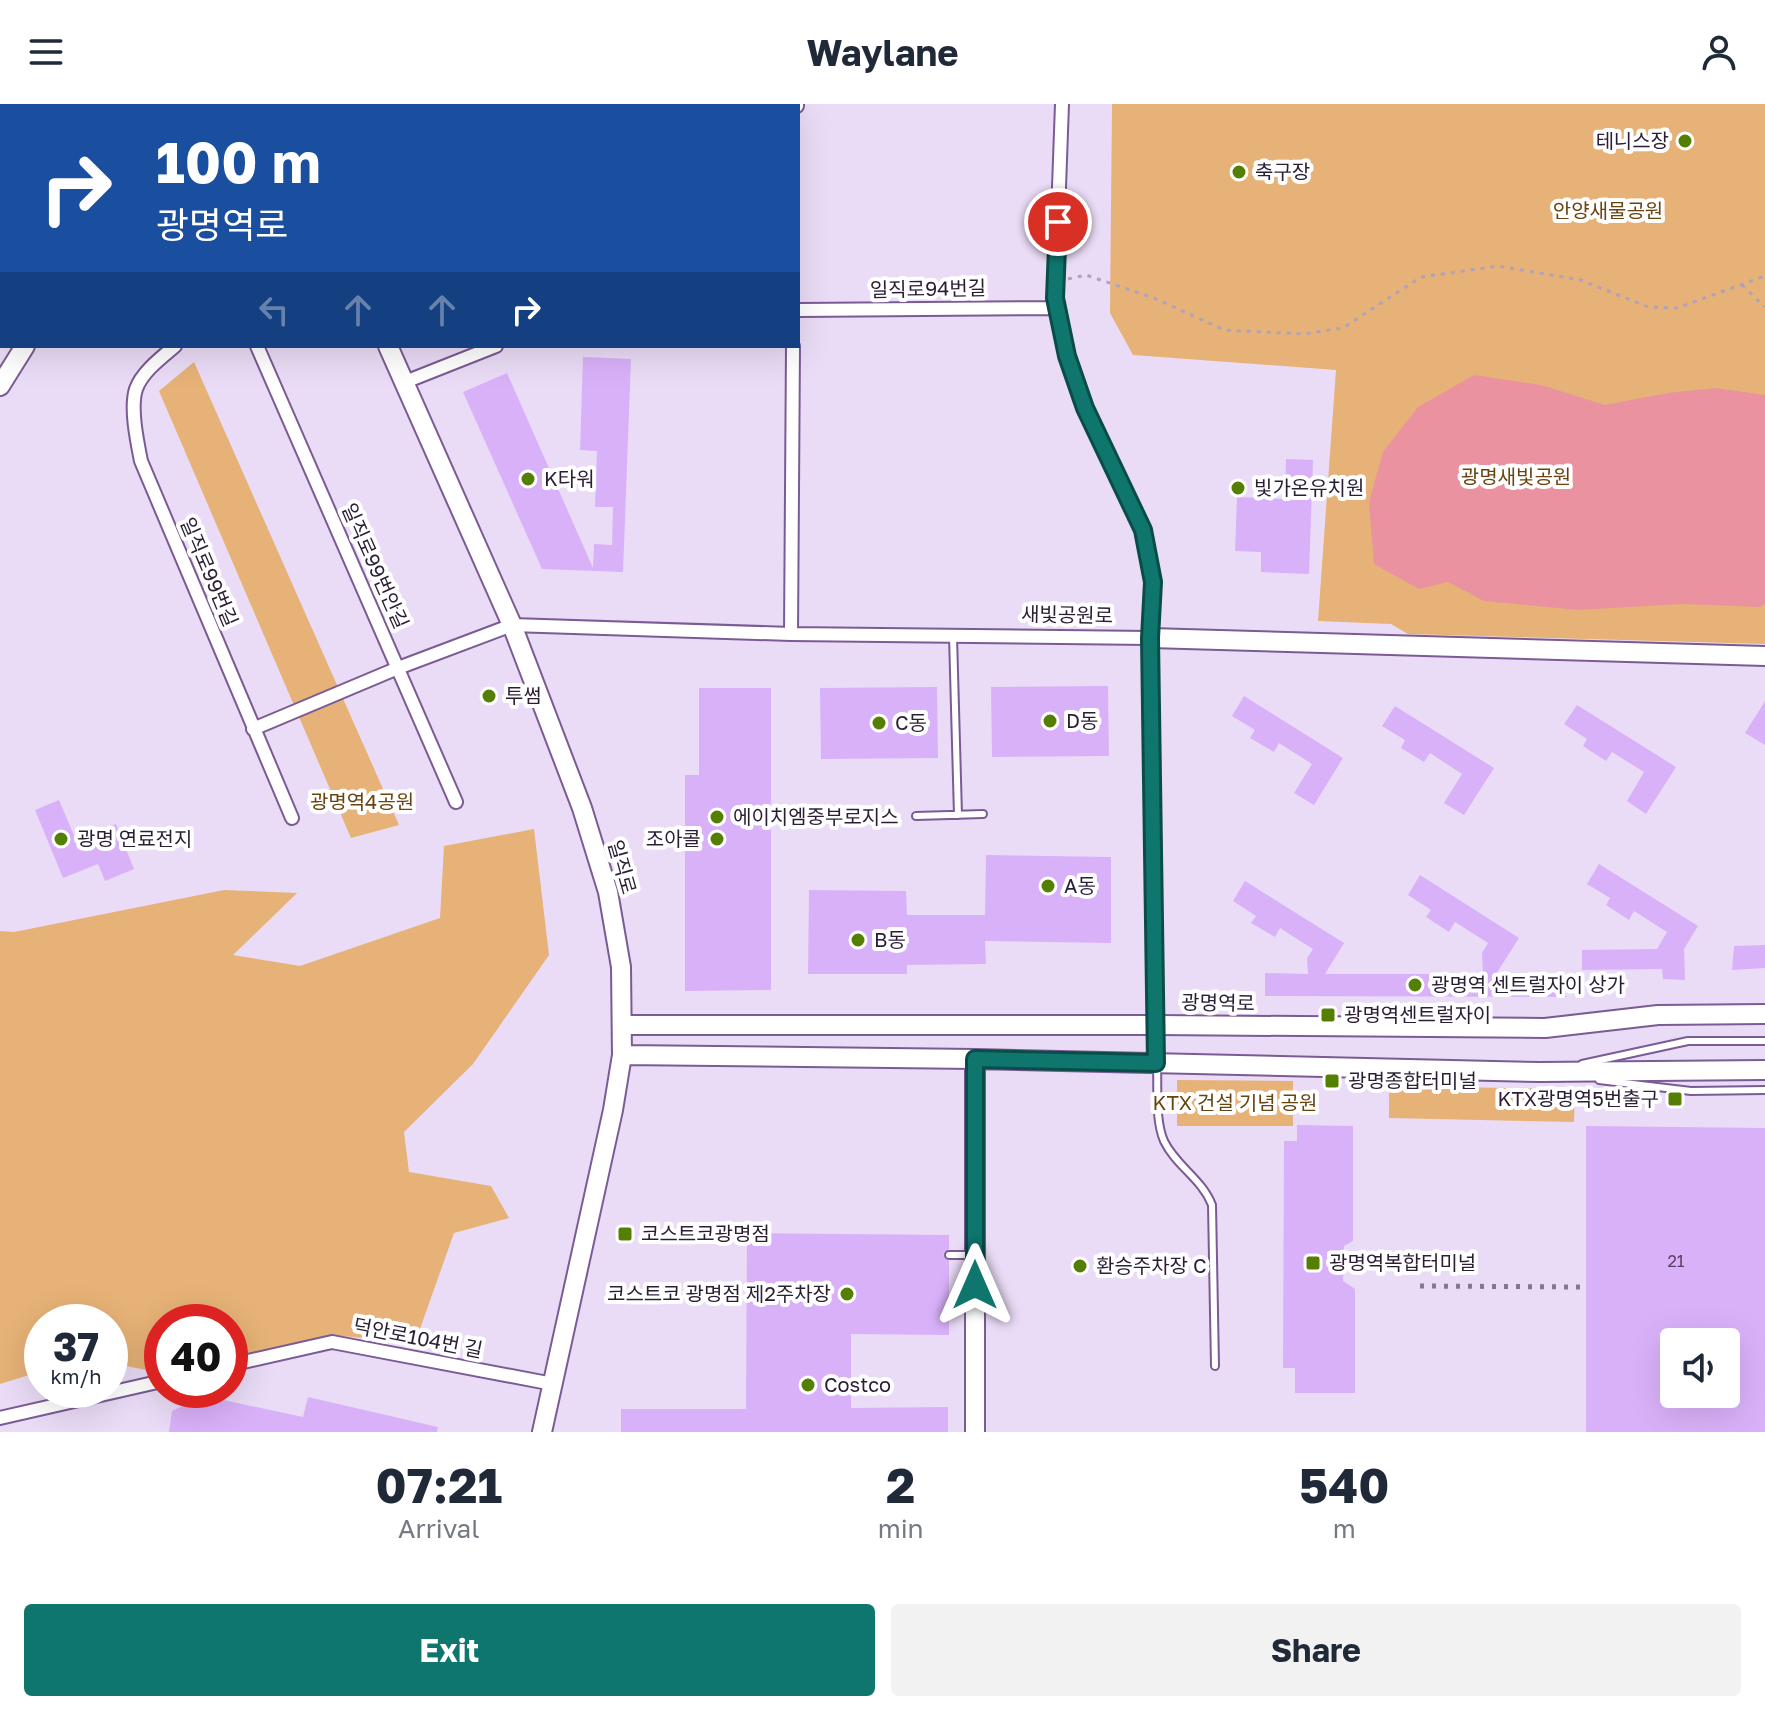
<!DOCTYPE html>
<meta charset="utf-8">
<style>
:root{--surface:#fff;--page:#f2f2f3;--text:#1f2937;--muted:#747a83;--accent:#0f766e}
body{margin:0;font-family:"Golos Text","Noto Sans KR",sans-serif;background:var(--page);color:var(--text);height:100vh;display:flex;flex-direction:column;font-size:30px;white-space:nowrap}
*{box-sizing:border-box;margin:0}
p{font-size:26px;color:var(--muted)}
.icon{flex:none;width:44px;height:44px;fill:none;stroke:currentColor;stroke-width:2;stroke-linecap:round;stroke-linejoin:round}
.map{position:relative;height:1328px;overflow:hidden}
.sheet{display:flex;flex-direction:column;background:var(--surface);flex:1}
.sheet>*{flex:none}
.hud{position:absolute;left:0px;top:0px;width:800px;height:244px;box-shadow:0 8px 32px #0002;background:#1a4fa0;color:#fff;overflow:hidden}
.controls{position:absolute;left:1660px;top:1224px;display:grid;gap:16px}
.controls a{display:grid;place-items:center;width:80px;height:80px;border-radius:8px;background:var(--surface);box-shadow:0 8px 32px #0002;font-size:40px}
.speed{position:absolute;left:24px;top:1200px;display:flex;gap:16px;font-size:40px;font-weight:700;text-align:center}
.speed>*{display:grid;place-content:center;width:104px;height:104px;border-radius:50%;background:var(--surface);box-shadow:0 8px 32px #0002;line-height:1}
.speed small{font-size:20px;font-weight:400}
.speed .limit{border:12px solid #d22;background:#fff;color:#111}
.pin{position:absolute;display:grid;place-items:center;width:68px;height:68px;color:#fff;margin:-34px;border:4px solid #fff;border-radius:50%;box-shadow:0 2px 8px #0007}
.me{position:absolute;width:88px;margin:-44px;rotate:0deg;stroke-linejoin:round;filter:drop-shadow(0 0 6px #0008)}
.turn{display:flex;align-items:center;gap:28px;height:168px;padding:0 24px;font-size:36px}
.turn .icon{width:104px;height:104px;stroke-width:2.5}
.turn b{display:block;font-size:56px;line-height:68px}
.lanes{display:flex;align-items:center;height:76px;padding:0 24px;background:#0003;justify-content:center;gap:40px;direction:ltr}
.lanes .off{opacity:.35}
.eta{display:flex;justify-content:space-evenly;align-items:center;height:136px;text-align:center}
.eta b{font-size:48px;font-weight:700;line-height:56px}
.button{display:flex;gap:16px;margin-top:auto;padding:16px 24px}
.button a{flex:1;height:92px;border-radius:8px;background:var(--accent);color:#fff;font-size:32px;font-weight:700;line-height:92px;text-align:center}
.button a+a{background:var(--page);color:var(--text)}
header{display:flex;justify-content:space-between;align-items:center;height:104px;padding:0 24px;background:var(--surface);font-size:36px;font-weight:700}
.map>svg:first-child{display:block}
.green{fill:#e6b277}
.water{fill:#ea92a0}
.building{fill:#d9b1f9;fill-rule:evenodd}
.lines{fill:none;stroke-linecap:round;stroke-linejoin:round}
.lane-casing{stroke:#7b5b94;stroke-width:10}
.street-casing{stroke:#7b5b94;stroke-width:16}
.secondary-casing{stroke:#7b5b94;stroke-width:22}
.highway-casing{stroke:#7b5b94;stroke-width:28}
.path{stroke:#b0a2bb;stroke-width:3;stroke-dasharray:4 6;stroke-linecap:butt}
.lane{stroke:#fff;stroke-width:6}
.street{stroke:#fff;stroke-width:12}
.secondary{stroke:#fff;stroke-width:18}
.highway{stroke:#fff;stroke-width:24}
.rail{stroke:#84778f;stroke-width:5;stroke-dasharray:4 8;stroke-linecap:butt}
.route-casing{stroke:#0a4d48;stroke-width:20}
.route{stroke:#0f766e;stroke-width:14}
.poi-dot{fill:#547f03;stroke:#fff;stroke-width:3}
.labels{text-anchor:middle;stroke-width:8;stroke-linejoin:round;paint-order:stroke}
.number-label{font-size:16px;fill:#564265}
.poi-label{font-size:20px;fill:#2a1d34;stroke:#fff;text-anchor:start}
.park-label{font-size:20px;fill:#6a4410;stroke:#fff}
.street-label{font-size:20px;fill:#2a1d34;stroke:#fff}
</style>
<header><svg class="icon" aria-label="menu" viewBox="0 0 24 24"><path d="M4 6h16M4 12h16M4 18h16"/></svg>Waylane<svg class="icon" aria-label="person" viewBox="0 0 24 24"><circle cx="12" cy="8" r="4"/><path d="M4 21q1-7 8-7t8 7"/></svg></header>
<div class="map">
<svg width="1765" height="1328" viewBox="0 0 1765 1328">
<rect width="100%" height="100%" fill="#eadcf6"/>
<path class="green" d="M1112 0H1765V540L1408 530 1391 520 1318 517 1336 266 1133 251 1110 209Z
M194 258 399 721 351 734 159 287Z
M534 725 549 851 473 960 404 1028 409 1068 491 1082 509 1114 454 1129 415 1239 331 1231 230 1263V1218H162V1269L110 1259V1218H42V1267L0 1280V827L14 828 224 786 297 789 233 851 300 862 440 814 444 742Z
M1177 976 1293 977V1022H1177Z
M1389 982 1575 985 1574 1018 1389 1014Z"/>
<path class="water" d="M1474 271 1541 281 1605 301 1668 289 1715 284 1765 291V500L1760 503 1682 500 1578 506 1484 497 1448 478 1419 485 1374 460 1369 398 1383 348 1418 303Z"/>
<path class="building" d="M583 253 631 255 623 468 542 465 463 288 507 269 593 464 594 440 612 441 613 403H595L597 347 580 346Z
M1286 355 1313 356 1309 470 1261 468V448L1235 447 1237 393 1285 395Z
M1108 582 1109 652 992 653 991 583Z
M937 583 938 654 821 655 820 584Z
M699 584H771V886L685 887V671H699Z
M1244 592 1343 654 1314 701 1294 689 1312 660 1279 639 1274 648 1250 634 1255 626 1232 612Z
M1765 597V641L1745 629Z
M1577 601 1676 663 1646 710 1627 697 1644 668 1612 648 1606 657 1583 642 1587 635 1564 620Z
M1395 602 1494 664 1464 711 1444 699 1462 670 1430 649 1424 658 1401 644 1405 636 1382 622Z
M59 696 76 736 116 720 134 765 105 777 98 760 63 774 35 706Z
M986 751 1111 753V839L985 837 986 860 907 861V870H808L809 786 906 787 907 811H985Z
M1599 760 1698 822 1684 845 1685 876 1663 875 1662 865 1582 866V846L1657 845 1667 828 1634 807 1629 816 1606 801 1610 794 1587 780Z
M1420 771 1519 834 1496 870H1566V893L1265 892V869L1308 870 1307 854 1313 845 1280 824 1275 833 1251 819 1256 812 1233 797 1245 777 1344 839 1325 870H1483L1482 849 1488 839 1455 818 1449 828 1426 813 1431 806 1408 791Z
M1765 841V864L1732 866 1734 842Z
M1297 1021 1353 1022V1137L1344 1142 1343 1177 1355 1185V1289H1295V1264H1283L1284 1037H1297Z
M1586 1022 1765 1024V1328H1586ZM1674 1238H1726V1290H1674Z
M747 1129 949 1131V1145L943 1150 949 1157V1231L851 1230V1304L948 1303V1328H621V1305H746Z
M204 1292 303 1313 308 1293 438 1323 437 1328H169L172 1307Z"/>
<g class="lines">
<defs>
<path id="lane" d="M953 532 958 711
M916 712 983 710
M1582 960 1688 937H1765
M1157 963C1158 985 1155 1016 1164 1037 1176 1062 1202 1075 1212 1101L1215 1262
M1599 976 1691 987 1765 986
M949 1151H972"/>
<path id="street" d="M1062 0 1055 194 1067 252 1085 304 1143 426 1153 478 1150 534 1156 959
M327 2 332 0
M797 2V0
M798 206 1057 204
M175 242C162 253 142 268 136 285 130 304 137 337 141 357L292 714
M257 242 456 698
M405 278 496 242
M791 530 793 242
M253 625 398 564 512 521 791 530 1150 534
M230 1261 332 1238 553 1280
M0 1314 162 1277"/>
<path id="secondary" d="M298 0V2
M388 242 512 521 582 704 608 788 621 863 622 951 613 1006 542 1328
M0 282 25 242
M1150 534 1765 552
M622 921H1157L1545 924 1658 911 1765 910
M622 951 975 955 1540 968 1765 966
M975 955V1328"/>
<path id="highway" d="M123 2 125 0
M0 113 2 111
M0 150 2 147"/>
</defs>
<use href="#lane" class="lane-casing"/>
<use href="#street" class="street-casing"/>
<use href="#secondary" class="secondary-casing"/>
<use href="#highway" class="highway-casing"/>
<path class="path" d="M1068 175 1086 171 1154 194 1224 226 1304 230 1343 224 1421 173 1498 162 1581 176 1648 203 1677 204 1765 172
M1742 181 1765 203"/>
<use href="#lane" class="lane"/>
<use href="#street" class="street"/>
<use href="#secondary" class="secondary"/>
<use href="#highway" class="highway"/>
<path class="rail" d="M1420 1182 1582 1183"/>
</g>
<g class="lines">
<defs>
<path id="route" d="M975 1181V955L1156 959 1150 534 1153 478 1143 426 1085 304 1067 252 1055 194 1058 118"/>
</defs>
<use href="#route" class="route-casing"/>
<use href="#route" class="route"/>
</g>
<g class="poi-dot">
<circle cx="1685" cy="37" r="8"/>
<circle cx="1239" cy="68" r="8"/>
<circle cx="528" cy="375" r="8"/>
<circle cx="1238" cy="384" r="8"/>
<circle cx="489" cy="592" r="8"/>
<circle cx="1050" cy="617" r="8"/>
<circle cx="879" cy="619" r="8"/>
<circle cx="717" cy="713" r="8"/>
<circle cx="61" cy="735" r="8"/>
<circle cx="717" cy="735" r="8"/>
<circle cx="1048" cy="782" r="8"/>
<circle cx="858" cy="836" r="8"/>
<circle cx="1415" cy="881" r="8"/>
<rect x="1320" y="903" width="16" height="16" rx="4"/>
<rect x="1324" y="969" width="16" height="16" rx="4"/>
<rect x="1667" y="987" width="16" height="16" rx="4"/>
<rect x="617" y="1122" width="16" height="16" rx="4"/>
<rect x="1305" y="1151" width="16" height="16" rx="4"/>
<circle cx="1080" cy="1162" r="8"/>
<circle cx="847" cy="1190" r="8"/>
<circle cx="808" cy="1281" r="8"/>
</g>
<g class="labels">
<g class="number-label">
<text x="1676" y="1163">21</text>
</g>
<g class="poi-label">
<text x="1669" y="44" text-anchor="end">테니스장</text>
<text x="1255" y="75">축구장</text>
<text x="544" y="382">K타워</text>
<text x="1254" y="391">빛가온유치원</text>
<text x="505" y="599">투썸</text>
<text x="1066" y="624">D동</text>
<text x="895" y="626">C동</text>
<text x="733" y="720">에이치엠중부로지스</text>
<text x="77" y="742">광명 연료전지</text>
<text x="701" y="742" text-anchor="end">조아콜</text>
<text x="1064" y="789">A동</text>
<text x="874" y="843">B동</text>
<text x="1431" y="888">광명역 센트럴자이 상가</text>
<text x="1344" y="918">광명역센트럴자이</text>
<text x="1348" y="984">광명종합터미널</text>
<text x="1659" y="1002" text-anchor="end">KTX광명역5번출구</text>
<text x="641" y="1137">코스트코광명점</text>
<text x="1329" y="1166">광명역복합터미널</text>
<text x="1096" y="1169">환승주차장 C</text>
<text x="831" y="1197" text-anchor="end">코스트코 광명점 제2주차장</text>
<text x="824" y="1288">Costco</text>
</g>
<g class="park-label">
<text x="1608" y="114">안양새물공원</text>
<text x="1516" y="380">광명새빛공원</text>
<text x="362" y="705">광명역4공원</text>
<text x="1235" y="1006">KTX 건설 기념 공원</text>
</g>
<g class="street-label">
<text transform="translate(928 185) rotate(-1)" y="7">일직로94번길</text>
<text transform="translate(375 462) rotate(66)" y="7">일직로99번안길</text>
<text transform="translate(209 468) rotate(67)" y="7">일직로99번길</text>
<text transform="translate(1067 511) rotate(1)" y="7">새빛공원로</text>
<text transform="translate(622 763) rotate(74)" y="7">일직로</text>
<text transform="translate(1218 899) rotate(1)" y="7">광명역로</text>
<text transform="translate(418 1234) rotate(11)" y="7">덕안로104번 길</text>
</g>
</g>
</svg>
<div class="controls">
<a><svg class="icon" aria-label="sound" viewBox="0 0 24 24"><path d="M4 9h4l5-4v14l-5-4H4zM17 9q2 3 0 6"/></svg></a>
</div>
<div class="speed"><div>37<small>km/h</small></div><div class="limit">40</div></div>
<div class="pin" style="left:1058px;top:118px;background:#d93025"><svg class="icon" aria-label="arrive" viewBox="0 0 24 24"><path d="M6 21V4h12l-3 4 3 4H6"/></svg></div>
<svg class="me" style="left:975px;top:1181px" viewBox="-20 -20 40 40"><path d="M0-17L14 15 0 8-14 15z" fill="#0f766e" stroke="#fff" stroke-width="4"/></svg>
<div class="hud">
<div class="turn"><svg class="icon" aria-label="right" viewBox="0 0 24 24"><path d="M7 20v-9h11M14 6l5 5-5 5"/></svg><div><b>100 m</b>광명역로</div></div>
<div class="lanes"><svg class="icon off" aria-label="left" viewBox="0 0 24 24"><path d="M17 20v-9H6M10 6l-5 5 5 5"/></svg><svg class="icon off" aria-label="ahead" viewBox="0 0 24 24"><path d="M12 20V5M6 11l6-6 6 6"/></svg><svg class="icon off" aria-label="ahead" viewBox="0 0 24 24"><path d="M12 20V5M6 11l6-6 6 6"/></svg><svg class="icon" aria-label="right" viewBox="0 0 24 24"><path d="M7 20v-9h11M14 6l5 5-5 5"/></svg></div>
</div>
</div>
<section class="sheet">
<div class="eta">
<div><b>07:21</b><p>Arrival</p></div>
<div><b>2</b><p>min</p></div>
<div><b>540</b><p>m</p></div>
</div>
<div class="button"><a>Exit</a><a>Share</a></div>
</section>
